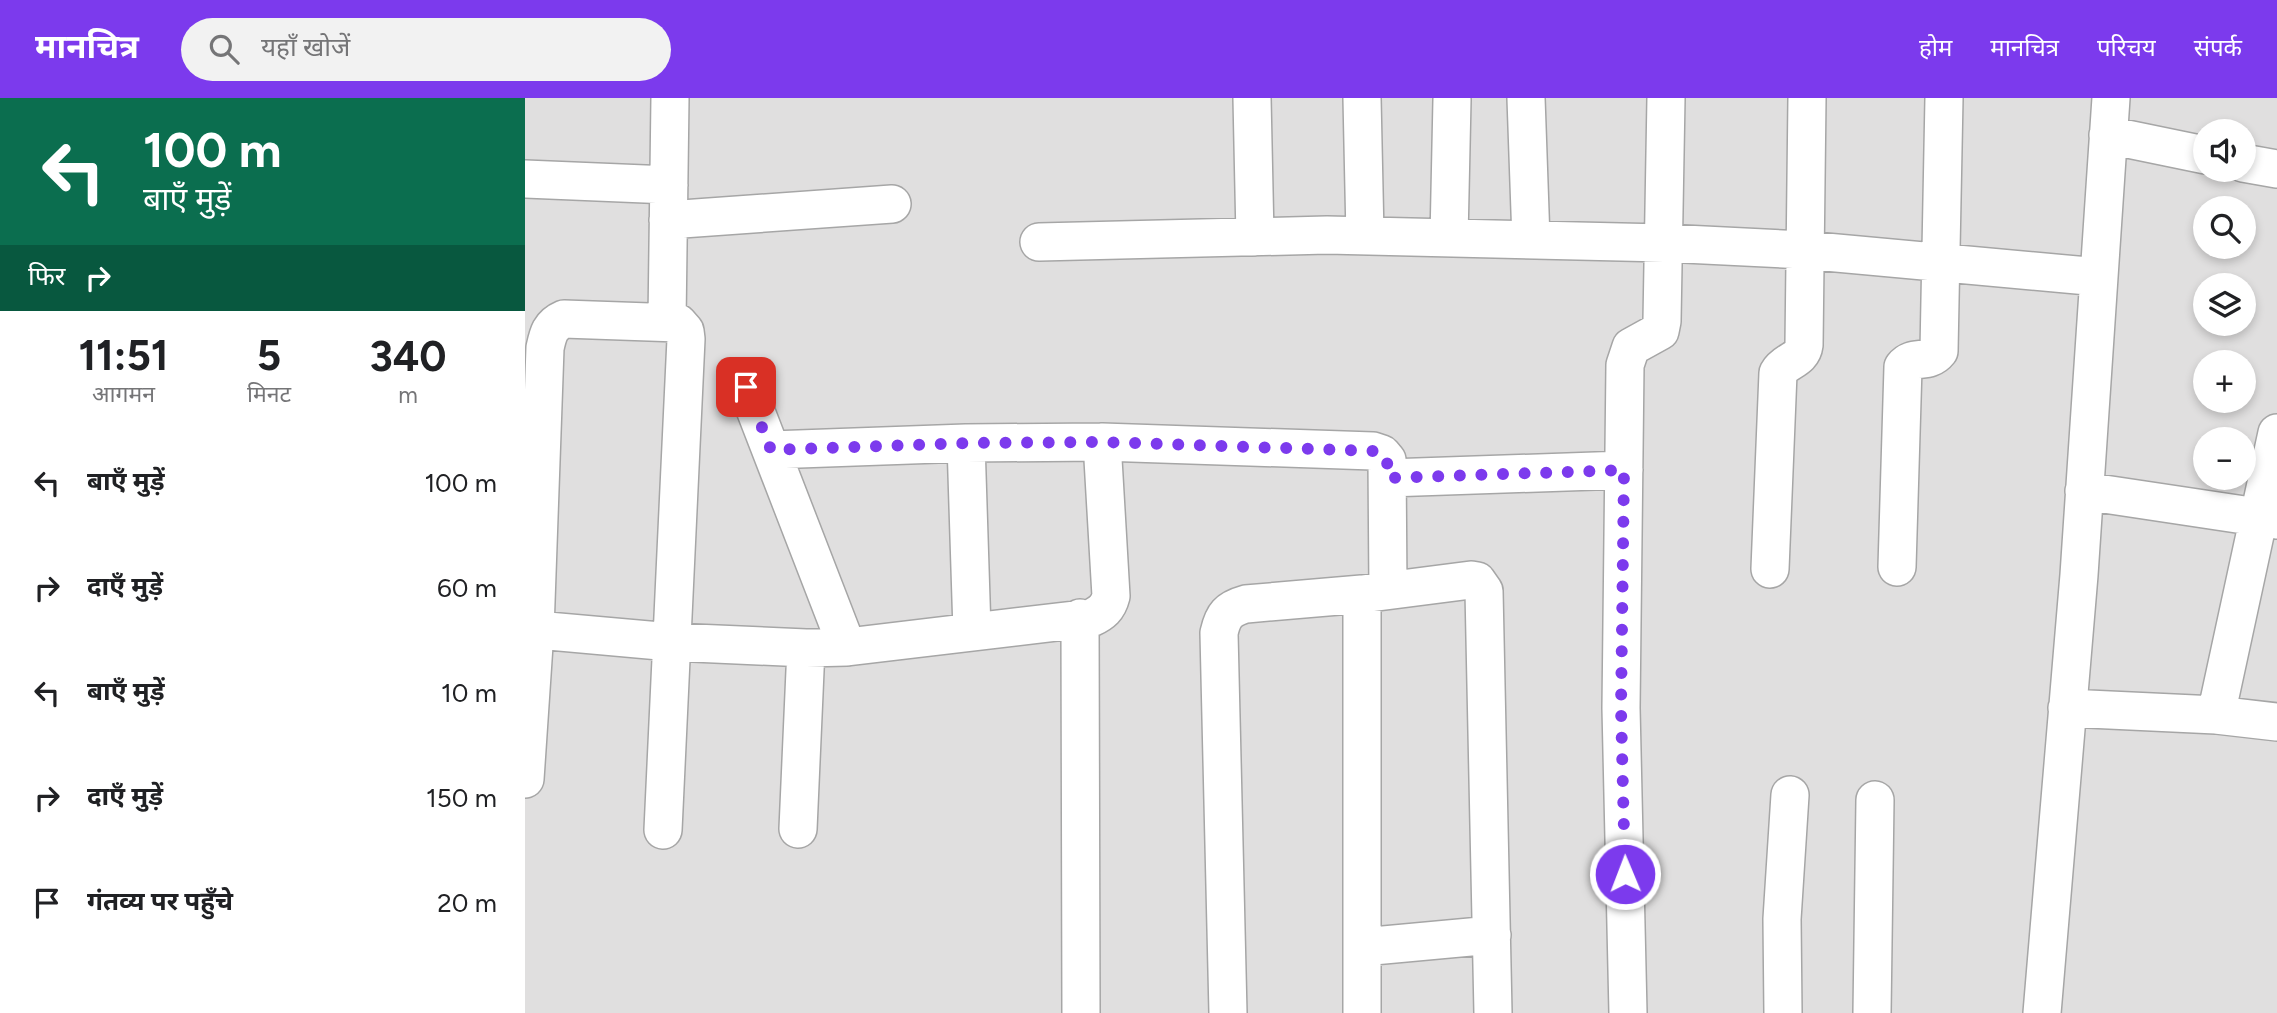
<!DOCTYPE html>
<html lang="hi">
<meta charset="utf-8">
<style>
:root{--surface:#fff;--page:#f2f2f2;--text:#202124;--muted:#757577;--accent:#7c3aed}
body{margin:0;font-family:Figtree,"Noto Sans Devanagari",sans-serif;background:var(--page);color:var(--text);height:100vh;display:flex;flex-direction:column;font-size:26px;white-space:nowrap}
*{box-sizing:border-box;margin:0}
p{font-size:23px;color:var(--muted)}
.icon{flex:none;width:38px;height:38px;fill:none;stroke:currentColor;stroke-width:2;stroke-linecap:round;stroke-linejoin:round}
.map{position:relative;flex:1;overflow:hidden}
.side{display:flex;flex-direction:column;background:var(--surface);width:525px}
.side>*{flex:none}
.hud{background:#0b6e4f;color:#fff;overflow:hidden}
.tools{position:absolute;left:1668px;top:21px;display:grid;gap:14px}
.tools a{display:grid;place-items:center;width:63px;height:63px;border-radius:50%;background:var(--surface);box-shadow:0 4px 10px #0003;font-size:35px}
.pin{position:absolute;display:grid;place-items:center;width:60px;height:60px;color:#fff;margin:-30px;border-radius:14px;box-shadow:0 4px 10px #0006}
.me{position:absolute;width:77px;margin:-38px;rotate:359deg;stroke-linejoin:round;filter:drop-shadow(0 0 5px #0008)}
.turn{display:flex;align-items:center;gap:24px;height:147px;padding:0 28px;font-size:32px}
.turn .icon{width:91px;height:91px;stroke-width:2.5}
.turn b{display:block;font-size:49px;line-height:60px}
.then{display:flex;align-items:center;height:66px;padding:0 28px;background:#0003;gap:14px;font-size:26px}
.eta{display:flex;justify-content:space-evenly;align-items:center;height:119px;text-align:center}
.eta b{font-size:42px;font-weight:700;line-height:49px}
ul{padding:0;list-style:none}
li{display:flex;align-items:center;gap:21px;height:105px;padding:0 28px}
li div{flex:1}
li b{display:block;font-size:26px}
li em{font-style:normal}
header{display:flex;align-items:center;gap:42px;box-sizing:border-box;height:98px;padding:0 35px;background:var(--accent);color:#fff}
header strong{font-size:33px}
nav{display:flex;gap:38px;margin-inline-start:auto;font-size:24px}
.search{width:490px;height:63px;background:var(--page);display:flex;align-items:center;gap:18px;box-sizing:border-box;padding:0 24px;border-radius:38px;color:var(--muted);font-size:26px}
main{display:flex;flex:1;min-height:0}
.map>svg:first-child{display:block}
.residential{fill:#e0dfdf;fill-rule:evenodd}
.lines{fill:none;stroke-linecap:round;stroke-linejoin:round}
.minor-casing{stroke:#a6a6a6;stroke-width:40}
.minor{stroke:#fff;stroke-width:37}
.route{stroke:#7c3aed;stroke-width:12;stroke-dasharray:0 21.6}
</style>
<header>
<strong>मानचित्र</strong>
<div class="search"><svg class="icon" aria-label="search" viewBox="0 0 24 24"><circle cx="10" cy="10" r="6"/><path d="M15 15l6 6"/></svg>यहाँ खोजें</div>
<nav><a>होम</a><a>मानचित्र</a><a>परिचय</a><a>संपर्क</a></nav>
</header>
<main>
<section class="side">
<div class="hud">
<div class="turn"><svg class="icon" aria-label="left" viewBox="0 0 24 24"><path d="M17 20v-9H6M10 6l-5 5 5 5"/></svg><div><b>100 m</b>बाएँ मुड़ें</div></div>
<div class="then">फिर<svg class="icon" aria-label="right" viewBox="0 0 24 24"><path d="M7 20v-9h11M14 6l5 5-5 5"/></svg></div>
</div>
<div class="eta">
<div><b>11:51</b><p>आगमन</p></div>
<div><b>5</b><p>मिनट</p></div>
<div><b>340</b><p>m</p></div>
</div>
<ul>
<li><svg class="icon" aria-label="left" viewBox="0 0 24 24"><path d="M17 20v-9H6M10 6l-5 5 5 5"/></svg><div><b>बाएँ मुड़ें</b></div><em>100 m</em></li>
<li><svg class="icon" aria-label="right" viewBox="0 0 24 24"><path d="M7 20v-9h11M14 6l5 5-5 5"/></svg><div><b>दाएँ मुड़ें</b></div><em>60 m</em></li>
<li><svg class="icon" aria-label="left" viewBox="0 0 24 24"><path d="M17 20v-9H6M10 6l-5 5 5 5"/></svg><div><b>बाएँ मुड़ें</b></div><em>10 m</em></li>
<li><svg class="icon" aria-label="right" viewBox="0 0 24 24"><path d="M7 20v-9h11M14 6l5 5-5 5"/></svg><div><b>दाएँ मुड़ें</b></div><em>150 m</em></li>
<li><svg class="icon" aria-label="arrive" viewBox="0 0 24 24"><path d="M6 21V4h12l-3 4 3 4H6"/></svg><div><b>गंतव्य पर पहुँचे</b></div><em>20 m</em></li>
</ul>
</section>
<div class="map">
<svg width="1752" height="915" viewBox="0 0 1752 915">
<rect width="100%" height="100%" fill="#f2efe9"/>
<path class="residential" d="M0 0H1752V915H0ZM1680 33H1718V72H1680ZM1680 110H1718V149H1680ZM1680 187H1718V226H1680ZM1680 264H1718V303H1680ZM1680 341H1718V380H1680Z"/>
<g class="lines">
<defs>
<path id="minor" d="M727 0 730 139
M837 0 840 138
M1001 0 1006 142
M1583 37 1680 57
M1718 65 1752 71
M0 81 144 87
M143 122 367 106
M924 140 927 2
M514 144 802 137 1139 145 1279 152 1574 179
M142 223 145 0
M221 288 322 549
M441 345 447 533
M246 352 441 345 577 344 848 353 857 356 862 362 863 492
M863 380 1099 372
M1559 393 1752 422
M1372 469 1378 269C1388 256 1403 267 1414 253L1419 0
M1245 471 1253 275C1260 262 1277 263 1279 247L1282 0
M555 520 556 915
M0 531 146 544 281 550 322 549 566 520C577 515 583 510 586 498L577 344
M1542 610 1691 617 1752 624
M1691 617 1752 335
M0 681 10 532 20 250C23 236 25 227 39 221L153 225 160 233 161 241 138 732
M273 731 281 550
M837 849 967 837
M703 915 694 535C698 517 703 511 721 506L837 496 946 482 952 483 959 493 968 915
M837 915V496
M1103 915 1096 610 1100 267 1106 249 1135 233 1137 223 1141 0
M1258 915 1257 821 1265 697
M1347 915 1350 702
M1517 915 1554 477 1586 0"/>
</defs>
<use href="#minor" class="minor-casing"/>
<use href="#minor" class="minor"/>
</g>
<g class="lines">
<path class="route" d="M221 289 246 352 441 345 577 344 848 353 858 356 862 362 863 380 1099 372 1096 610 1100 776"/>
</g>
</svg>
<div class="tools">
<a><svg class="icon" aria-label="sound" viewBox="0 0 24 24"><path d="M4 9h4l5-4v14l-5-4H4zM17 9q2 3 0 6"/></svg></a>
<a><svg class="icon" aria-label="search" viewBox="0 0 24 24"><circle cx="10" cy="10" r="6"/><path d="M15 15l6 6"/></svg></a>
<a><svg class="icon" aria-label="layers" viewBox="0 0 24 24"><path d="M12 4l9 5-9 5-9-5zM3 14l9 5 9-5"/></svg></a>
<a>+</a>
<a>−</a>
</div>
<div class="pin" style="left:221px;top:289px;background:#d93025"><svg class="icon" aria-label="arrive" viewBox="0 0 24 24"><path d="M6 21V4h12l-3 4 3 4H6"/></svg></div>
<svg class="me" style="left:1100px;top:776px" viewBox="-20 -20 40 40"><circle r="17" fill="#7c3aed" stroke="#fff" stroke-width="3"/><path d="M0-11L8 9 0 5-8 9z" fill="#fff"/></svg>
</div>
</main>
